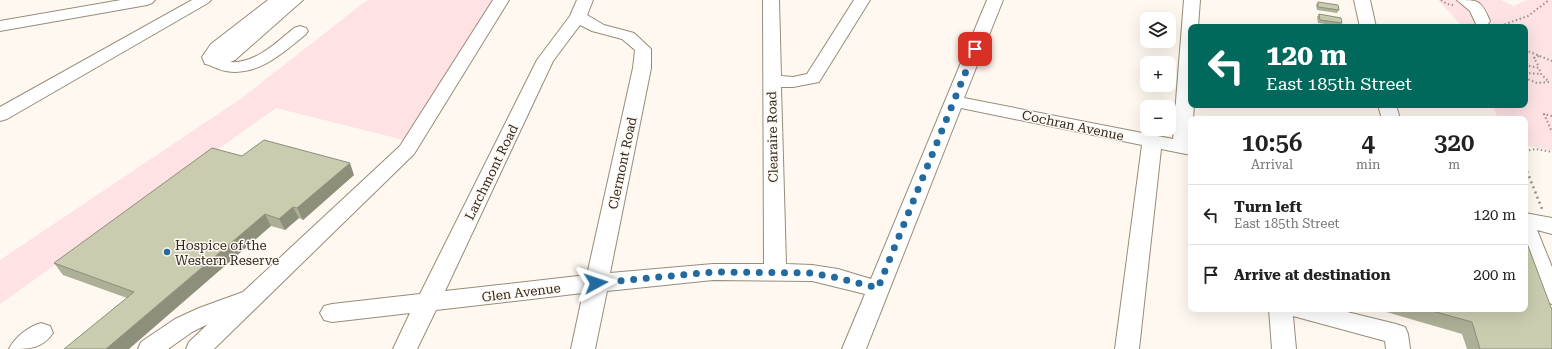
<!DOCTYPE html>
<meta charset="utf-8">
<style>
:root{--surface:#fff;--page:#f6f6f6;--text:#222;--muted:#767676;--line:#e0e0e0}
body{margin:0;font-family:"Roboto Serif",serif;background:var(--page);color:var(--text);height:100vh;display:flex;flex-direction:column;font-size:15px;white-space:nowrap}
*{box-sizing:border-box;margin:0}
p{font-size:13px;color:var(--muted)}
.icon{flex:none;width:22px;height:22px;fill:none;stroke:currentColor;stroke-width:2;stroke-linecap:round;stroke-linejoin:round}
.map{position:relative;flex:1;overflow:hidden}
.sheet{position:absolute;left:1188px;top:116px;width:340px;height:196px;display:flex;flex-direction:column;background:var(--surface);border-radius:8px;box-shadow:0 4px 16px #0002}
.sheet>*{flex:none}
.guide{position:absolute;left:1188px;top:24px;width:340px;height:84px;border-radius:8px;box-shadow:0 4px 16px #0002;background:#00695c;color:#fff;overflow:hidden}
.tools{position:absolute;left:1140px;top:12px;display:grid;gap:8px}
.tools a{display:grid;place-items:center;width:36px;height:36px;border-radius:8px;background:var(--surface);box-shadow:0 4px 16px #0002;font-size:20px}
.pin{position:absolute;display:grid;place-items:center;width:34px;height:34px;color:#fff;margin:-17px;border-radius:8px;box-shadow:0 2px 6px #0006}
.me{position:absolute;width:44px;margin:-22px;rotate:85deg;stroke-linejoin:round;filter:drop-shadow(0 0 3px #0008)}
.turn{display:flex;align-items:center;gap:14px;height:84px;padding:0 12px;font-size:18px}
.turn .icon{width:52px;height:52px;stroke-width:2.5}
.turn b{display:block;font-size:28px;line-height:34px}
.eta{display:flex;justify-content:space-evenly;align-items:center;height:68px;text-align:center}
.eta b{font-size:24px;font-weight:600;line-height:28px}
ul{padding:0;list-style:none}
li{display:flex;align-items:center;gap:12px;height:60px;padding:0 12px;border-top:1px solid var(--line)}
li div{flex:1}
li b{display:block;font-size:15px}
li em{font-style:normal}
.map>svg:first-child{display:block}
.green{fill:#fee2e4}
.lines{fill:none;stroke-linecap:round;stroke-linejoin:round}
.minor-casing{stroke:#988c79;stroke-width:2}
.path-far1{stroke:#97928a;stroke-width:2;stroke-dasharray:1.5 2.5;stroke-linecap:butt}
.path{stroke:#97928a;stroke-width:2.5;stroke-dasharray:2 3.5;stroke-linecap:butt}
.minor{fill:#fff;fill-rule:evenodd}
.wall{fill:#adaf96}
.shaded-wall{fill:#8d8f7a}
.building{fill:#c9ccae;stroke:#8d8f7a}
.route{stroke:#236b9f;stroke-width:7;stroke-dasharray:0 12.6}
.poi-dot{fill:#236b9f;stroke:#fef8f0;stroke-width:1.5}
.labels{text-anchor:middle;stroke-width:3;stroke-linejoin:round;paint-order:stroke}
.street-label{font-size:13px;fill:#2d2821;stroke:#fef8f0}
.poi-label{font-size:13px;fill:#2d2821;stroke:#fef8f0;text-anchor:start}
</style>
<div class="map">
<svg width="1552" height="349" viewBox="0 0 1552 349">
<rect width="100%" height="100%" fill="#fef8f0"/>
<path class="green" d="M367 0H501L412 142 276 108 0 304V260L242 98Z
M1438 0H1500L1514 6 1527 0H1552V151L1525 145V119H1498L1493 105H1525V27H1463Z"/>
<g class="lines">
<defs>
<path id="minor" d="M121 0H155L152 3 147 5 0 31V21Z
M192 0H211L208 3 7 119 0 121V107Z
M268 0H303L235 60 230 62C255 64 277 42 294 28L300 26 306 28 308 31 306 34C283 53 257 77 226 71 218 70 212 65 205 64L202 57 211 44ZM251 29 223 52 222 53 223 52Z
M493 0H509L414 154 214 349H186L189 342 208 324 192 332 168 349H138L141 342 175 319 199 308 243 292 400 146Z
M577 0H593L587 15 604 25 634 33 651 49V68L610 273 713 264H764L763 0H779L781 76 793 77 807 74 854 0H870L819 82 793 87H781L786 264 812 265 838 269 871 279 987 0H1003L964 98 1173 139 1184 0H1200L1198 27H1191V105H1194L1193 119H1191V155L1161 149 1139 349H1115L1142 145 961 108 866 349H842L865 294 812 281 713 280 607 291 595 349H571L583 293 436 310 417 349H393L410 313 332 322 324 320 320 313 324 306 332 304 420 294 537 60 570 16ZM580 25 592 31 622 39 635 50 633 68 587 275 445 291 553 61Z
M1354 0H1370L1376 27H1360Z
M1457 0C1479 0 1481 0 1490 21L1488 24 1482 26 1476 24 1470 11Z
M1378 105H1396L1400 119H1382Z
M1525 213 1552 218V234L1537 230 1552 267V304L1544 301 1525 255Z
M1269 309H1335L1396 324 1405 327 1408 334 1410 349H1386L1385 341 1293 316 1296 349H1272Z
M41 323 50 326 53 333C42 349 29 349 9 349 15 337 28 327 41 323Z"/>
</defs>
<use href="#minor" class="minor-casing"/>
<path class="path-far1" d="M1441 0 1447 4 1453 5
M1497 27 1528 16 1549 0
M1525 50 1552 61
M1539 56 1534 58 1539 67
M1525 65 1539 68 1541 74 1549 82 1537 83 1525 78
M1525 73 1541 74
M1552 116 1544 114 1552 132
M1525 151 1536 149 1552 152"/>
<path class="path" d="M1525 166 1542 209"/>
<use href="#minor" class="minor"/>
</g>
<path class="wall" d="M1318 2 1339 10 1337 13 1317 10 1316 5Z
M1319 14 1342 23 1340 26 1318 23 1317 17Z
M242 156 354 175 303 220 299 218 285 230 271 226 127 298 63 275 54 263Z
M1376 309H1525L1552 349H1467L1462 334Z"/>
<path class="shaded-wall" d="M350 163 354 175 303 220 297 208Z
M293 207 299 218 285 230 279 219Z
M265 214 271 226 129 349H106Z"/>
<path class="building" d="M1318 2 1338 5 1339 10 1318 7Z
M1319 14 1341 18 1342 23 1320 20Z
M264 140 350 163 297 208 293 207 279 219 265 214 106 349H64L134 292 54 263 212 148 242 156Z
M1525 238 1552 310V349H1480L1472 322 1425 309H1525Z"/>
<g class="lines">
<path class="route" d="M596 283 713 272 812 273 838 278 878 288 975 49"/>
</g>
<circle class="poi-dot" cx="167" cy="252" r="4"/>
<g class="labels">
<g class="street-label">
<text transform="translate(1073 125) rotate(12)" y="5">Cochran Avenue</text>
<text transform="translate(772 137) rotate(-91)" y="5">Clearaire Road</text>
<text transform="translate(622 163) rotate(-78)" y="5">Clermont Road</text>
<text transform="translate(491 172) rotate(-64)" y="5">Larchmont Road</text>
<text transform="translate(521 292) rotate(-7)" y="5">Glen Avenue</text>
</g>
<g class="poi-label">
<text x="175" y="250">Hospice of the<tspan x="175" dy="15">Western Reserve</tspan></text>
</g>
</g>
</svg>
<div class="tools">
<a><svg class="icon" aria-label="layers" viewBox="0 0 24 24"><path d="M12 4l9 5-9 5-9-5zM3 14l9 5 9-5"/></svg></a>
<a>+</a>
<a>−</a>
</div>
<div class="pin" style="left:975px;top:49px;background:#d93025"><svg class="icon" aria-label="arrive" viewBox="0 0 24 24"><path d="M6 21V4h12l-3 4 3 4H6"/></svg></div>
<svg class="me" style="left:596px;top:283px" viewBox="-20 -20 40 40"><path d="M0-17L14 15 0 8-14 15z" fill="#236b9f" stroke="#fff" stroke-width="4"/></svg>
<div class="guide">
<div class="turn"><svg class="icon" aria-label="left" viewBox="0 0 24 24"><path d="M17 20v-9H6M10 6l-5 5 5 5"/></svg><div><b>120 m</b>East 185th Street</div></div>
</div>
<section class="sheet">
<div class="eta">
<div><b>10:56</b><p>Arrival</p></div>
<div><b>4</b><p>min</p></div>
<div><b>320</b><p>m</p></div>
</div>
<ul>
<li><svg class="icon" aria-label="left" viewBox="0 0 24 24"><path d="M17 20v-9H6M10 6l-5 5 5 5"/></svg><div><b>Turn left</b><p>East 185th Street</p></div><em>120 m</em></li>
<li><svg class="icon" aria-label="arrive" viewBox="0 0 24 24"><path d="M6 21V4h12l-3 4 3 4H6"/></svg><div><b>Arrive at destination</b></div><em>200 m</em></li>
</ul>
</section>
</div>
